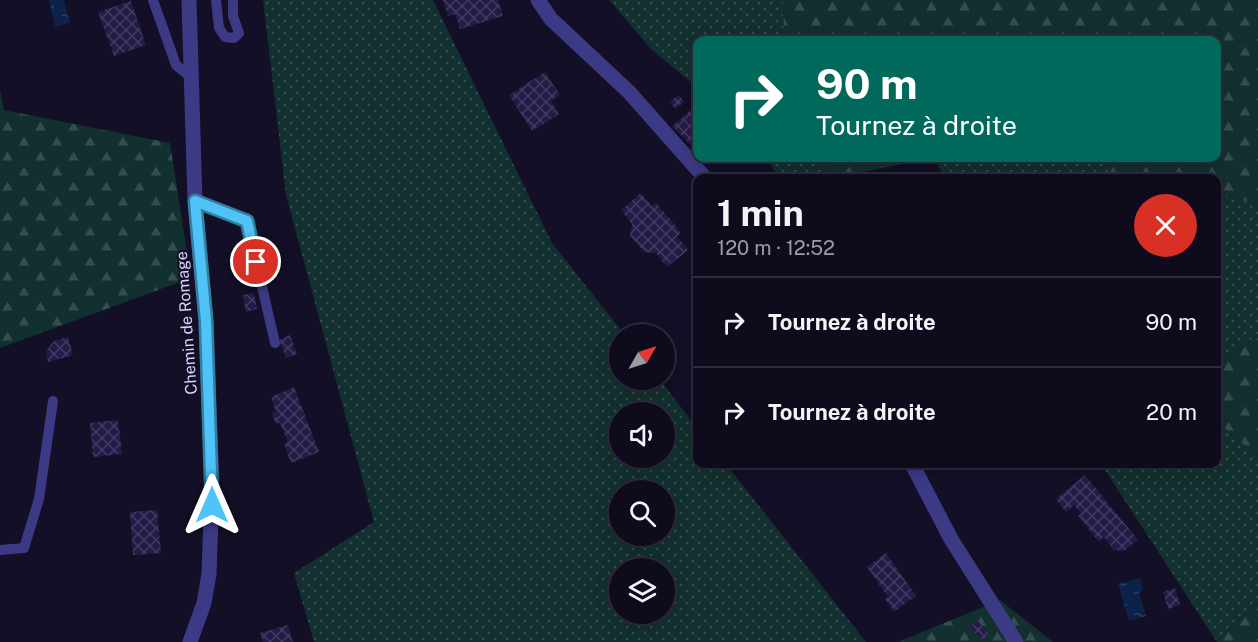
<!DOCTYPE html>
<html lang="fr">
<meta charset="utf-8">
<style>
:root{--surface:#0e0b1c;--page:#171425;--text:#f1f3f6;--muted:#9b9ba3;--line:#2e2b3b}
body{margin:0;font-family:"Public Sans",sans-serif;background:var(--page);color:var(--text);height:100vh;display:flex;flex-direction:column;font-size:22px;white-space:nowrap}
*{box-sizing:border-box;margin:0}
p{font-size:20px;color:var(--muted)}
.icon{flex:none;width:33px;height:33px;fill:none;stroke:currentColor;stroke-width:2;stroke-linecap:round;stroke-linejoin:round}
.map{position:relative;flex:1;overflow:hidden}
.details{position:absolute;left:693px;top:174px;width:528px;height:294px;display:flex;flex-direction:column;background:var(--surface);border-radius:12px;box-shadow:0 3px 15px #0003,0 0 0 2px var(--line)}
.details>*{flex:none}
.hud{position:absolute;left:693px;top:36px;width:528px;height:126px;border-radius:12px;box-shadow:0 3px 15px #0003,0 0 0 2px var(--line);background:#00695c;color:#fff;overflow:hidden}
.needle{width:39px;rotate:51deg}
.tools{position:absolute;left:609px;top:324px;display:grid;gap:12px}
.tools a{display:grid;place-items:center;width:66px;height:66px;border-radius:50%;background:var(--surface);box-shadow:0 3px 15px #0003,0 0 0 2px var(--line);font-size:30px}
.pin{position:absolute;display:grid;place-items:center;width:51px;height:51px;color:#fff;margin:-26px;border:3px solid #fff;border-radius:50%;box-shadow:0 2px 6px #0007}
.me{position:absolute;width:66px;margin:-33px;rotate:0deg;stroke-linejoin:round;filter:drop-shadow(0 0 4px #0008)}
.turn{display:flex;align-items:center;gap:21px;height:126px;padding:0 24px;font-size:27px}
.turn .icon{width:78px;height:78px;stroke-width:2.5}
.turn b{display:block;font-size:42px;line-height:51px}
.round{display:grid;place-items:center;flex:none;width:63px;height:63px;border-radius:32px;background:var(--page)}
.headline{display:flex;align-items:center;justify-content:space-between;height:102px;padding:0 24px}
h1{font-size:36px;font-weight:700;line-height:45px}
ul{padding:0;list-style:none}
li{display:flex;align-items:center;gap:18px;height:90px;padding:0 24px;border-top:2px solid var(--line)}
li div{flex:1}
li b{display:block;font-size:22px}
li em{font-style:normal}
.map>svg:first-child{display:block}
.grass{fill:url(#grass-dots);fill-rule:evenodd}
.forest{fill:url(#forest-firs)}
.water{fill:url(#water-ripples)}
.building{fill:url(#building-cross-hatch)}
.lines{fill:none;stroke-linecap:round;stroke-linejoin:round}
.lane{stroke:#3d3a85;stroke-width:10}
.street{stroke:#3d3a85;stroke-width:15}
.route-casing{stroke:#337fa1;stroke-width:15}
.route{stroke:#4fc3f7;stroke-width:10}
.labels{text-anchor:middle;stroke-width:4.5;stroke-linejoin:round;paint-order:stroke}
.street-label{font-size:16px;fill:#d9d4ff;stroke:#130f26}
</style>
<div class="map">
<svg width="1258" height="642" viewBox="0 0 1258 642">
<defs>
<pattern id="grass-dots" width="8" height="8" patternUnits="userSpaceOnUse" patternTransform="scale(1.5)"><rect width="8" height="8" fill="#12302f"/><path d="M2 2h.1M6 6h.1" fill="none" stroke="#344d4e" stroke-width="1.8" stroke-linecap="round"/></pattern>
<pattern id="forest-firs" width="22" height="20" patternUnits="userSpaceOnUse" patternTransform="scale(1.5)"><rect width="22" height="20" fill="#12302f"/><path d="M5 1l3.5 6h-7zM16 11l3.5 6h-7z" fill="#344d4e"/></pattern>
<pattern id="water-ripples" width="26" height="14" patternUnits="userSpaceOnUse" patternTransform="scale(1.5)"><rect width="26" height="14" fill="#0c2248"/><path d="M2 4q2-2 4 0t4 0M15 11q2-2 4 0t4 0" fill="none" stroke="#2f4163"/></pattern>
<pattern id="building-cross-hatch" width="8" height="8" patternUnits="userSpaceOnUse" patternTransform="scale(1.5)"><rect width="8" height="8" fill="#241b47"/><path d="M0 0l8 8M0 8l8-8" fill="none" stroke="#433b63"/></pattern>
</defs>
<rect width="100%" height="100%" fill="#130f26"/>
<path class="grass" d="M263 0H433L552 243 624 334H620V380H660L697 428 698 464H726L866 642H314L294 573 374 522 286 195ZM664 412V458H620V412ZM664 490V536H620V490ZM664 568V614H620V568Z
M609 0H783L784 40H698L697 87 652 50Z
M766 158H820L833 178H780Z
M934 158H1112L1110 178H945Z
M1216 192 1258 204V334L1217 367Z
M1217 417 1228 432 1258 456V603L1217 642 1101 464H1216Z"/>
<path class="forest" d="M783 0H1258V204L1217 192 1216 178H1110L1112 158H1216V40H784Z
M0 90 4 110 170 143 191 278 0 348Z
M820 158H933L833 178Z
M1258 334V456L1228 432 1217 417V367Z
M1000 600 1053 642H898Z
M1258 603V642H1217Z"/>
<path class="water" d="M49 0H64L70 23 55 27Z
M1140 578 1143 589 1139 593 1146 616 1129 621 1118 584Z"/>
<path class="building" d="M443 0H498L503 16 460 29 455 14 448 16Z
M131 1 146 45 114 56 98 12Z
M545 72 560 95 551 101 559 114 532 131 509 95Z
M679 95 684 102 675 109 670 101Z
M694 107 698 111V152L672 126Z
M641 193 652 206 656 203 669 218 681 233 677 236 688 250 667 267 656 253 644 252 630 236 632 224 621 210Z
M254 293 257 309 246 312 243 295Z
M290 335 297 354 286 358 279 340Z
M68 337 73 355 48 362 46 351 54 341Z
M294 387 319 452 291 463 284 444 288 442 280 423 276 424 272 413 276 411 271 397Z
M118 420 122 454 93 457 90 423Z
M1085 475 1138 540 1124 551 1114 550 1104 537 1099 542 1078 516 1081 514 1074 505 1066 512 1056 499Z
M157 510 161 553 133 555 130 512Z
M886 553 916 596 894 612 885 599 888 597 867 567Z
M1175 588 1180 605 1168 609 1163 592Z
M977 620 989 634 982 640 970 627Z
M288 625 293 642H263L260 633Z"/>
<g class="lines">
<path class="lane" d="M153 0 176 65 192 78
M216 0 219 28 225 37 234 38 239 33 233 16V0
M195 201 247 221 275 343
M0 550 24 548 39 499 53 401"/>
<path class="street" d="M189 0 195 201 206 321 212 487 209 574 204 603 190 642
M538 0 551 19 629 92 705 178
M912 464 951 539 1016 642"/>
</g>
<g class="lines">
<defs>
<path id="route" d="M212 505 206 321 195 201 247 221 256 262"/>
</defs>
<use href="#route" class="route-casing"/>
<use href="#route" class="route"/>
</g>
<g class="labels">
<g class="street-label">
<text transform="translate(186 323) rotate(-94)" y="6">Chemin de Romage</text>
</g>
</g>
</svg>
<div class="tools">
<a><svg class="needle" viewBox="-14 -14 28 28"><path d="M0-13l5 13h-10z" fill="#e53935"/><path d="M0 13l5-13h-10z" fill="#9b9ba3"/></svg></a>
<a><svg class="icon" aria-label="sound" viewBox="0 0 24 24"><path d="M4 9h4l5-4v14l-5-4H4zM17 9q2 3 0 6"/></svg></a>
<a><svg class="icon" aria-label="search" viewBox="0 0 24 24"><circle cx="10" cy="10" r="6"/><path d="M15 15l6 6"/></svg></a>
<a><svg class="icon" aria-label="layers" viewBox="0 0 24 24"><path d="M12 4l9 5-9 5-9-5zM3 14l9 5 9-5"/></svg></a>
</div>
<div class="pin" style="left:256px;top:262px;background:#d93025"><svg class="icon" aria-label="arrive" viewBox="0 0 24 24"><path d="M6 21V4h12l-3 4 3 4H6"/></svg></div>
<svg class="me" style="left:212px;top:505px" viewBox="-20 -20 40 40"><path d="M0-17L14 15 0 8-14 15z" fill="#4fc3f7" stroke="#fff" stroke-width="4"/></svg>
<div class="hud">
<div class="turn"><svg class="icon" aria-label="right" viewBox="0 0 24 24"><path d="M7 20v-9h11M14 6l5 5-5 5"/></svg><div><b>90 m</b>Tournez à droite</div></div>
</div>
<section class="details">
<div class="headline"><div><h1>1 min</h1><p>120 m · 12:52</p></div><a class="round" style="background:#d93025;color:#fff"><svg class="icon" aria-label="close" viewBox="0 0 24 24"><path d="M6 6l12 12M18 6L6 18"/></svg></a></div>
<ul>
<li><svg class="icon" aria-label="right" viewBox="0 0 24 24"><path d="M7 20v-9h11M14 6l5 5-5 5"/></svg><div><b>Tournez à droite</b></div><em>90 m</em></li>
<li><svg class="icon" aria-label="right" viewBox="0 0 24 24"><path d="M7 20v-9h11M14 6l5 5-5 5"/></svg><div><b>Tournez à droite</b></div><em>20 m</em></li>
</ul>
</section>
</div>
